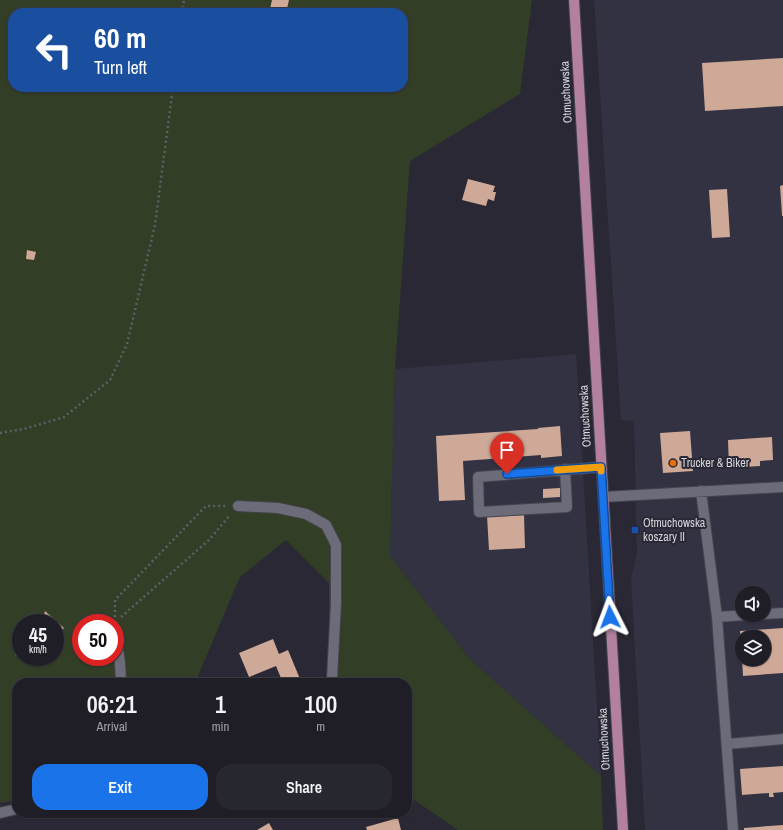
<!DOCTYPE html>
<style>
:root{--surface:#1f1e27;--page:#27272f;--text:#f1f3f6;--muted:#a1a2a7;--line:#3c3c44;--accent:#1a73e8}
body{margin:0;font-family:"Archivo Narrow",sans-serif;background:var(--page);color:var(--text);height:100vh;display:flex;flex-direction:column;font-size:15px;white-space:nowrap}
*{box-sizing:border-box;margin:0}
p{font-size:13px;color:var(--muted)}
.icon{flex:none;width:22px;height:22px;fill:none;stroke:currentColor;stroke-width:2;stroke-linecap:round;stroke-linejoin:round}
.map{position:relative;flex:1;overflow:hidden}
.drawer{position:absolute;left:12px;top:678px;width:400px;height:140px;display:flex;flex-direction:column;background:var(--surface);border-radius:16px;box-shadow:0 1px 3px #0004,0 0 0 1px var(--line)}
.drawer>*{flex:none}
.banner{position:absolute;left:8px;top:8px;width:400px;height:84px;border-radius:16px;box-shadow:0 1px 3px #0004,0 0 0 1px var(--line);background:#1a4fa0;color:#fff;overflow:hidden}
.controls{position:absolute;left:735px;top:586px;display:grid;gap:8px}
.controls a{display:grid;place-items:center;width:36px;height:36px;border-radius:50%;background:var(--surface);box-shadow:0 1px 3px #0004,0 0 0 1px var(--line);font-size:20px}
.speed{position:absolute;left:12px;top:614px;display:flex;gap:8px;font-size:20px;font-weight:700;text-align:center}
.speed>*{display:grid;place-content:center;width:52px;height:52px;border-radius:50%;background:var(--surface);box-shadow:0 1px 3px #0004,0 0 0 1px var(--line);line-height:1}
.speed small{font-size:10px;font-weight:400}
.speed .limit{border:6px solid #d22;background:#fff;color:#111}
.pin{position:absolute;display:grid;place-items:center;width:34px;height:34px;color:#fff;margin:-41px -17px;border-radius:50% 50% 50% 0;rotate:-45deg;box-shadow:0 0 4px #0007}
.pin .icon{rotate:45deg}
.me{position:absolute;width:44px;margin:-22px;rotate:357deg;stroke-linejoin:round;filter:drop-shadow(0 0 3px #0008)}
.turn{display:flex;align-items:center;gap:14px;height:84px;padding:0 20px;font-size:18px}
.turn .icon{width:52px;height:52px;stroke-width:2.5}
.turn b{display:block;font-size:28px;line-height:34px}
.eta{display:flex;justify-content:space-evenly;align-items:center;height:68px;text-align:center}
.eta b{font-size:24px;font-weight:600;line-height:28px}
.primary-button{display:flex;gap:8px;margin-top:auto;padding:8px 20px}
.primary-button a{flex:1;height:46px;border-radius:16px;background:var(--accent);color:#fff;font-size:16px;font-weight:600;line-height:46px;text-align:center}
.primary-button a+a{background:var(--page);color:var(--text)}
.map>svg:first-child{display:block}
.built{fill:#333243;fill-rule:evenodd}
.green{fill:#323e26;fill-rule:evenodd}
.building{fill:#cfa997}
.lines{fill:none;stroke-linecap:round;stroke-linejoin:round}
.minor-casing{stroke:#45444d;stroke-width:12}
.major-casing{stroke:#45444d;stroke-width:12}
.path{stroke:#5f5e69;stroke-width:2.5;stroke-dasharray:2 3;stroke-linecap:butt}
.minor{stroke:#6c6b79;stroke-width:10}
.major{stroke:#b3819f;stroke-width:10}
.route-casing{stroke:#114b97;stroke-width:10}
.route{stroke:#1a73e8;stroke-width:7}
.slow{stroke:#f59e0b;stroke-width:7}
.food-dot{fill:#e8710a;stroke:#292834;stroke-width:1.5}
.transit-dot{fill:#1a4fb4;stroke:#292834;stroke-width:1.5}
.labels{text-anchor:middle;stroke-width:4;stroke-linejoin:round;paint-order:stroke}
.street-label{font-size:12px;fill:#d5d5dd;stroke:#292834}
.poi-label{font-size:12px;fill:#d5d5dd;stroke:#292834;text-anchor:start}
</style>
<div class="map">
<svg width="783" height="830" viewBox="0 0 783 830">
<rect width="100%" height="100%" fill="#292834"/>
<path class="built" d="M594 0H783V830H645L631 579 637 554 634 421 621 420ZM742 593H764V615H742ZM742 637H764V659H742Z
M576 354 601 776 470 659 390 556 395 369Z"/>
<path class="green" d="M0 0H532L520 94 410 161 395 369 390 556 470 659 601 776 603 830H458L407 795V683H329V583L286 540 240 577 195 683H17V800L0 803ZM13 13H403V87H13ZM21 623H55V657H21ZM81 623H115V657H81Z"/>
<path class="building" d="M272 0H289L286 13H269Z
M783 58V106L705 111 702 63Z
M468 179 495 186 493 192H496L494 201 488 199 486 206 462 200Z
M783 185V216H782L780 186Z
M727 189 730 237 712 238 709 190Z
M27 250 36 252 34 260 26 259Z
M560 426 562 456 541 458V455L463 461 465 500 439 501 436 436 538 429V428Z
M690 431 693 471 663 473 660 433Z
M772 437 773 460 760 461V466L729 468 728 440Z
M560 488V497L543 498V489Z
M524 515 525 548 489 550 487 516Z
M45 611 64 628 55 638V623H29L31 615 43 619Z
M783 628V673L743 676 742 659H764V637H742V641H741L740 631Z
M18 634 21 635V657L15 655Z
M273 639 279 654 288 650 300 679 290 683H283L276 666 249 677 239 653Z
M21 657H40L38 662Z
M783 766V792L773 793 774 797H769V793L742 795 740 769Z
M398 818 401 830H367L366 827Z
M269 823 273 830H257Z
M783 825V830H744V828Z"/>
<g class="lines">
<defs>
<path id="minor" d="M565 469 567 507 479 512 478 477 601 467
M701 491 717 617 733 830
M603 497 783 487
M238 506 278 508 306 514 326 525 336 545V603L332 679 330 683
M764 614 783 613
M717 617 746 615
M115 629 120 663 121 683
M728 744 783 739
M0 813 17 809"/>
<path id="major" d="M574 0 623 830"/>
</defs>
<use href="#minor" class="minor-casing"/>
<use href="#major" class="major-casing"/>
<path class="path" d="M182 13 184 0
M0 433 24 429 64 417 110 380 127 344 155 225 173 87
M115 617V600L206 506H226
M121 617 209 540 230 515"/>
<use href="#minor" class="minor"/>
<use href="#major" class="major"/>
</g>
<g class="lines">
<defs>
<path id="route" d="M507 474 601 467 610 617"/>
</defs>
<use href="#route" class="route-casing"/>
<use href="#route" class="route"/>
<path class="slow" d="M557 470 601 467V471"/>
</g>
<circle class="food-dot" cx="673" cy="463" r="4"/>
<rect class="transit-dot" x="631" y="526" width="8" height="8" rx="2"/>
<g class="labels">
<g class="street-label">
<text transform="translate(566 92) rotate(-93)" y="4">Otmuchowska</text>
<text transform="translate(585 416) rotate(-93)" y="4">Otmuchowska</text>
<text transform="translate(604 739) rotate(-93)" y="4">Otmuchowska</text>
</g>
<g class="poi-label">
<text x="681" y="467">Trucker &amp; Biker</text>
<text x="643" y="527">Otmuchowska<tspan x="643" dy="14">koszary II</tspan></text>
</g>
</g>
</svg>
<div class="controls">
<a><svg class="icon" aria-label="sound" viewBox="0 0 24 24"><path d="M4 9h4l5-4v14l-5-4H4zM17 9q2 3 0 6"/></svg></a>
<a><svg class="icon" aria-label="layers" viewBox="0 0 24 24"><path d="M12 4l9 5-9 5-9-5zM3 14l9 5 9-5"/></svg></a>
</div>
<div class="speed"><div>45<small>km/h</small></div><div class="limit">50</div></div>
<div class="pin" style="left:507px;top:474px;background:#d93025"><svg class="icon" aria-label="arrive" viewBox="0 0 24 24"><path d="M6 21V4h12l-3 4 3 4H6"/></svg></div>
<svg class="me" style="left:610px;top:617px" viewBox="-20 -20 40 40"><path d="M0-17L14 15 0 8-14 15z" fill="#1a73e8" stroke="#fff" stroke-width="4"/></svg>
<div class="banner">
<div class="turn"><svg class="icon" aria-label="left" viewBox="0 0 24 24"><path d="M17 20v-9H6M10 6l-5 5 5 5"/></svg><div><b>60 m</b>Turn left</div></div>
</div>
<section class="drawer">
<div class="eta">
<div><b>06:21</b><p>Arrival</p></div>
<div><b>1</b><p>min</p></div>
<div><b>100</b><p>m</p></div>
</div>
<div class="primary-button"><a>Exit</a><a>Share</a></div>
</section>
</div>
